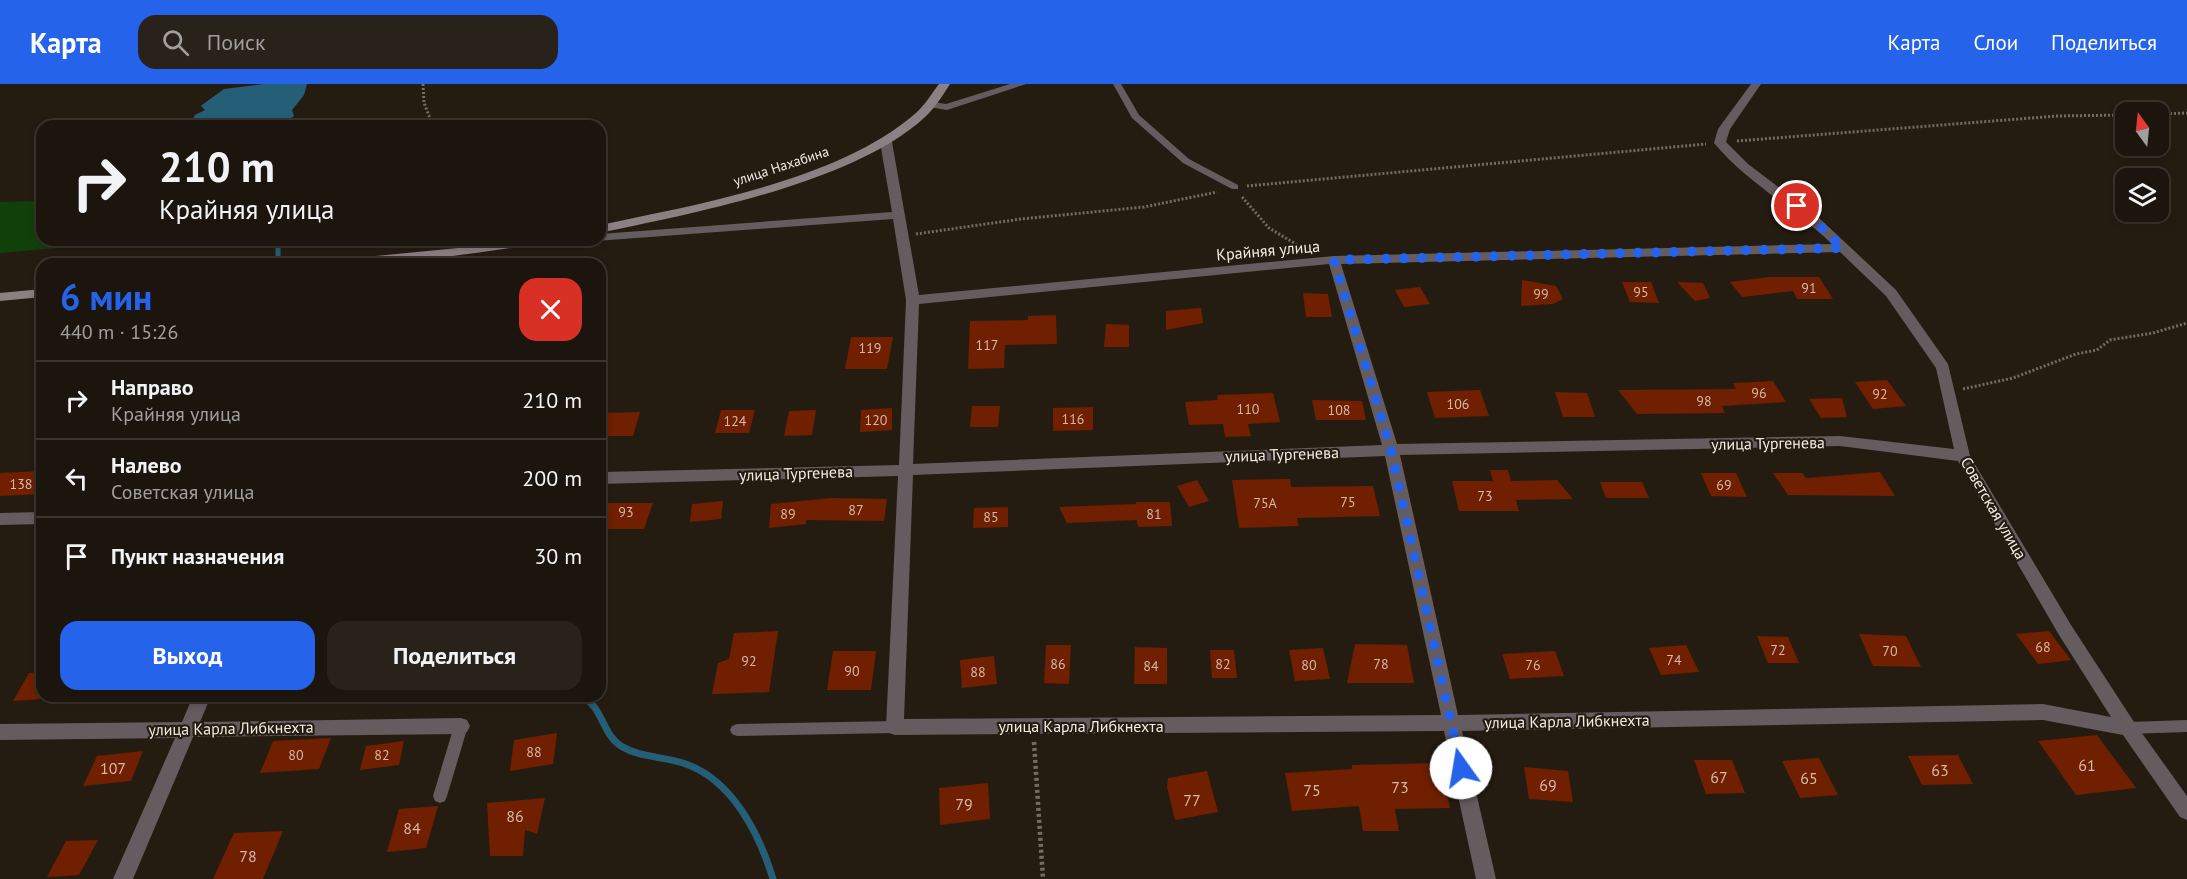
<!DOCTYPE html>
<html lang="ru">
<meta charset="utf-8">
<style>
:root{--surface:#1c150d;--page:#29221b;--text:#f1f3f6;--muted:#a09f9d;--line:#3a342e;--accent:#2563eb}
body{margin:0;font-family:"PT Sans",sans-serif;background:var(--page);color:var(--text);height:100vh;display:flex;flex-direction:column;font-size:22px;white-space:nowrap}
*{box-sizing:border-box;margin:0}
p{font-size:20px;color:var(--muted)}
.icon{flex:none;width:33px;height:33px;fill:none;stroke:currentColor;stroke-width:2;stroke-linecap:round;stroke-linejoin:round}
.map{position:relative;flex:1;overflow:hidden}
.details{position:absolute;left:36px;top:174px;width:570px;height:444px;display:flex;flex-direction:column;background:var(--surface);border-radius:18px;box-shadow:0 3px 9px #0003,0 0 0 2px var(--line)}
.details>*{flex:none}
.guide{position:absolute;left:36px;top:36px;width:570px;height:126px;border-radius:18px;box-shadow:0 3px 9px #0003,0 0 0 2px var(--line);background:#1c150d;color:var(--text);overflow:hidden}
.needle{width:39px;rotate:345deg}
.controls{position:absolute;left:2115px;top:18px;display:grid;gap:12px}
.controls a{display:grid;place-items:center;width:54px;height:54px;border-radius:12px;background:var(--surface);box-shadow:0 3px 9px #0003,0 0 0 2px var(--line);font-size:30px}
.pin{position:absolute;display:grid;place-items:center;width:51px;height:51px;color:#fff;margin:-26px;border:3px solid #fff;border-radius:50%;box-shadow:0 2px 6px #0007}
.me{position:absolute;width:66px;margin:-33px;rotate:347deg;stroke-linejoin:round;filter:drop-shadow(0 0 4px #0008)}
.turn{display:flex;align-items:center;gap:21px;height:126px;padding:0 24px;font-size:27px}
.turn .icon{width:78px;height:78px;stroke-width:2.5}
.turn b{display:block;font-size:42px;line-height:51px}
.round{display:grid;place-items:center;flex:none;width:63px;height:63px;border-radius:18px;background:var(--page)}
.overview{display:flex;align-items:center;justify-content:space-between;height:102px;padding:0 24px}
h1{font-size:36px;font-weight:700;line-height:45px;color:var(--accent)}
.primary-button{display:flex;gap:12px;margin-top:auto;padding:12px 24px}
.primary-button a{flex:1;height:69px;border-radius:18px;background:var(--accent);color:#fff;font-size:24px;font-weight:700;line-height:69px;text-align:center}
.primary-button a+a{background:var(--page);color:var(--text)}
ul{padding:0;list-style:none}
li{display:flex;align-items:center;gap:18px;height:78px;padding:0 24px;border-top:2px solid var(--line)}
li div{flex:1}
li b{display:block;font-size:22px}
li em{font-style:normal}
header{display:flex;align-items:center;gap:36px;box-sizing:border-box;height:84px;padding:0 30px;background:var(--accent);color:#fff}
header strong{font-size:28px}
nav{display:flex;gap:33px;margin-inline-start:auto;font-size:21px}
.search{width:420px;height:54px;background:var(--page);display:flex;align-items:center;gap:15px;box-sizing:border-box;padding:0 21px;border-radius:18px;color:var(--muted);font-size:22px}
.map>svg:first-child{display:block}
.green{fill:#12400a}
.water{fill:#245f77}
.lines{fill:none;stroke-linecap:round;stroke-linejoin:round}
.stream-far1{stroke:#245f77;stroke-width:5}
.stream{stroke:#245f77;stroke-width:7}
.building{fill:#701f00}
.path-far1{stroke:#746c62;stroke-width:3;stroke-dasharray:2 2;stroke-linecap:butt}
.path{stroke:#746c62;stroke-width:4.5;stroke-dasharray:3 3;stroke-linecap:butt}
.service{fill:#645c5e;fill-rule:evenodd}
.minor{fill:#645c5e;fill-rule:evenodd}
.secondary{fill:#8d8083;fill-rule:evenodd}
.route{stroke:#2563eb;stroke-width:10;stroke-dasharray:0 18}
.labels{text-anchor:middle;stroke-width:4.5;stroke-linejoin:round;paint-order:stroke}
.far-street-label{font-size:14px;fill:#f3ece5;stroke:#251c11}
.number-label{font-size:14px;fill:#d2b9ac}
.street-label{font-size:16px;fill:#f3ece5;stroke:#251c11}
.near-number-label{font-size:16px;fill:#d2b9ac}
</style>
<header>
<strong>Карта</strong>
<div class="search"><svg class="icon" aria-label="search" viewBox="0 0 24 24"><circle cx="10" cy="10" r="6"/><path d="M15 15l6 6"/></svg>Поиск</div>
<nav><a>Карта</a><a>Слои</a><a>Поделиться</a></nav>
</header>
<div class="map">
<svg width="2187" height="795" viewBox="0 0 2187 795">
<rect width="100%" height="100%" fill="#251c11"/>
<path class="green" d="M42 117V156H77L79 162 0 169V118Z"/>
<path class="water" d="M263 0H307L304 11 292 26 294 32 281 42H189L195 31 205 26 201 22 202 21 224 5Z"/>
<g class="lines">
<path class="stream-far1" d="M278 156V178"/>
<path class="stream" d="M582 612C604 625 602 650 621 662 640 674 662 672 683 679 732 695 759 749 773 795"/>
</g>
<path class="building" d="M1770 193H1819L1833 215H1797L1793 207 1742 213 1730 198Z
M1522 196 1556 202 1563 215 1553 220 1521 222Z
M1622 198H1651L1659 219 1630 218Z
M1677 198 1703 199 1710 214 1695 217Z
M1420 203 1430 220 1404 223 1395 206Z
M1303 209 1328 210 1332 233H1306Z
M1201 224 1203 239 1166 246V227Z
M1056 231 1057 260 1005 261 1004 284 968 285 970 237 1028 236V232Z
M1106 240 1129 241V263H1104Z
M851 253H893L887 285H845Z
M1887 296 1906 322 1873 325 1855 298Z
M1773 297 1786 318 1722 322 1725 329 1637 330 1618 306 1736 305 1733 299Z
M1480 306 1489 332 1435 334 1427 308Z
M1555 308 1587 309 1595 333H1563Z
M1273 309 1280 338 1248 340 1251 352 1225 353 1223 340 1189 341 1185 318 1218 316 1217 311Z
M1842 314 1847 333 1821 334 1809 315Z
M1312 316 1362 317 1366 336H1316Z
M972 322H1000L998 343H970Z
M1093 323V346L1053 347V324Z
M892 324V346L860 348 861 326Z
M721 326H755L749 349H715Z
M816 326 812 351 784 352 789 327Z
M640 328 633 352H600V329Z
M1490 386H1508L1511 397 1557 396 1573 415 1516 416 1519 427H1459L1452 397H1493Z
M42 387V410L0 412V389Z
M1880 388 1895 412 1788 411 1773 389H1802L1806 394Z
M1701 389H1736L1747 413 1711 412Z
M1290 395 1291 403 1373 402 1380 432 1297 434 1299 442 1239 444 1232 396Z
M1197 396 1209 417 1189 423 1177 402Z
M1600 398H1642L1649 414H1606Z
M831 414 887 415 884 437 806 436V440L769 444 771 420Z
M723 417 721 435 690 438 692 420Z
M1136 418H1170L1172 442 1138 443 1137 436 1067 439 1059 423 1136 420Z
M606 419H653L644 445H600V437Z
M1008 423V443L973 444 974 424Z
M778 547 769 608 712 610 718 579 729 575 734 549Z
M2049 547 2071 576 2038 580 2016 550Z
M1859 550 1906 552 1921 583 1873 582Z
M1757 552 1788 553 1799 579H1768Z
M1355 560 1407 561 1414 599H1347Z
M1046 561H1071L1069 600 1044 599Z
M1686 561 1699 588 1661 591 1649 564Z
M1135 563 1167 564V600H1134Z
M1323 564 1330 595 1295 597 1289 566Z
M1210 566H1234L1237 594H1212Z
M833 567H876L871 606H827Z
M1555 567 1564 592 1510 595 1502 570Z
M994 572 997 600 962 604 960 576Z
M42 588V615L13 617 29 589Z
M557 649 553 680 510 687 514 656Z
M2097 651 2136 704 2076 711 2038 657Z
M331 654 319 685 260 689 273 657Z
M404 657 399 681 360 686 366 662Z
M143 667 131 697 83 702 97 672Z
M1958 671 1973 700 1922 701 1908 672Z
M1819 674 1838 711 1800 714 1782 677Z
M1694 676H1732L1745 709 1706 710Z
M1440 679 1450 724 1395 725 1399 747H1363L1359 722 1292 727 1285 689 1352 685V681Z
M1524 683 1568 687 1573 718 1529 715Z
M1207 687 1218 728 1175 736 1167 703 1168 694Z
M988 699 990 735 940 741 939 704Z
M545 714 537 750 525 746 523 772H490L487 719Z
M438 722 426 764 387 768 399 725Z
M283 747 263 795H213L234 749Z
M98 756 79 791 47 793 66 757Z"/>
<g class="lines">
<path class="path-far1" d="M423 0 424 19 433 42
M2158 30 2187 29
M1737 57 2057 32 2126 31
M1247 102 1706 60
M1242 113 1269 144 1304 165
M916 150 1021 135 1144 123 1217 108
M1963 305 2013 294 2076 270 2097 266 2110 256 2153 249 2187 239"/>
<path class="path" d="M1034 658 1043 795"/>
<path class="service" d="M1113 0H1121L1139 31 1189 75 1238 101V105H1232L1183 79 1132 34Z
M461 636 466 638 468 642 447 712 445 717 440 719 435 717 433 712 454 642 456 638Z
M2187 636V648L2128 650 2123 648 2121 644 2123 640 2128 638Z
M895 637 900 639 902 643 900 647 895 649 737 652 732 650 730 646 732 642 737 640Z"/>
<path class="minor" d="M1010 0H1026L947 26 929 23 928 21 933 18 946 20Z
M1751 0H1761L1730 45 1726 58 1748 80 1818 133 1896 206 1948 280 1970 372 2071 541 2134 638 2187 712V736L2180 733 2123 651 2043 636 1462 647 1496 795H1476L1444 647 895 651 889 649 886 643 898 392 600 400V388L899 381 906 216 893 135 596 157 600 156V150L892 128 880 58 886 55 892 58 919 211 1334 172 1832 160C1796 125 1746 98 1714 59L1718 45ZM1840 168 1886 212 1936 284 1954 365 1840 352 1397 360 1341 180ZM1329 180 1382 361 913 380 919 220ZM1840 362 1958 377 2059 551 2111 633 2043 620 1458 631 1400 371ZM1385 372 1441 631 904 635 913 391Z
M42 428V440L0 441V429Z
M193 612H211L200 638 461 634 467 636 470 642 467 648 461 650 193 653 133 795H113L175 654 0 656V640L182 638Z"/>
<path class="secondary" d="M939 0H950C943 11 935 24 925 33 854 99 694 129 600 149V141C699 120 839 96 916 29 925 21 932 9 939 0Z
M511 156H542L536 160C467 171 399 180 329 180L335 176 458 164Z
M42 205V213L0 217V209Z"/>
</g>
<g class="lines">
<path class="route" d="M1461 684 1391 366 1334 176 1843 164 1814 136 1797 122"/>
</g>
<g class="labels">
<g class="far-street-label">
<text transform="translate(781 82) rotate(-18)" y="5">улица Нахабина</text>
</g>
<g class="number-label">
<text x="1809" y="209">91</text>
<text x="1641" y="213">95</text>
<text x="1541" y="215">99</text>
<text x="987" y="266">117</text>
<text x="870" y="269">119</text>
<text x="1759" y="314">96</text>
<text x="1880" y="315">92</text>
<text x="1704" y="322">98</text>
<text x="1458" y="325">106</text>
<text x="1248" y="330">110</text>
<text x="1339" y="331">108</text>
<text x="1073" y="340">116</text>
<text x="876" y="341">120</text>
<text x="735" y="342">124</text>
<text x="21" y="405">138</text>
<text x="1724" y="406">69</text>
<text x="1485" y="417">73</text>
<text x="1348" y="423">75</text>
<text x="1265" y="424">75А</text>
<text x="856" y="431">87</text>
<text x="626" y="433">93</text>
<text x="788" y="435">89</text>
<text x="1154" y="435">81</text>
<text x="991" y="438">85</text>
<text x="2043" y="568">68</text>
<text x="1778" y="571">72</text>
<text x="1890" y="572">70</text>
<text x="1674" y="581">74</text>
<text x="749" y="582">92</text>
<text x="1058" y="585">86</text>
<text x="1223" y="585">82</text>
<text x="1381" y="585">78</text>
<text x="1309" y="586">80</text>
<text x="1533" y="586">76</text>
<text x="1151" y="587">84</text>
<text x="852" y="592">90</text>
<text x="978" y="593">88</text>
<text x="534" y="673">88</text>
<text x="296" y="676">80</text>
<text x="382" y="676">82</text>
</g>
<g class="street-label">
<text transform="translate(1268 166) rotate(-5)" y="6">Крайняя улица</text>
<text transform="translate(1768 359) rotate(-1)" y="6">улица Тургенева</text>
<text transform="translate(1282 370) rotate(-2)" y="6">улица Тургенева</text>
<text transform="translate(796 389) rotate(-2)" y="6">улица Тургенева</text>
<text transform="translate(1994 424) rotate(60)" y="6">Советская улица</text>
<text transform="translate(1567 637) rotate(-1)" y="6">улица Карла Либкнехта</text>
<text x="1081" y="648">улица Карла Либкнехта</text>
<text transform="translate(231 644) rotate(-1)" y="6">улица Карла Либкнехта</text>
</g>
<g class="near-number-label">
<text x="2087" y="687">61</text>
<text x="113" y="690">107</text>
<text x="1940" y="692">63</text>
<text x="1719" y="699">67</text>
<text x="1809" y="700">65</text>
<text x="1548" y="707">69</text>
<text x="1400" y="709">73</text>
<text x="1312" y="712">75</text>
<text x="1192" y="722">77</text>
<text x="964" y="726">79</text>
<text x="515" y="738">86</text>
<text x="412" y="750">84</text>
<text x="248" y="778">78</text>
</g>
</g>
</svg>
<div class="controls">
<a><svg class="needle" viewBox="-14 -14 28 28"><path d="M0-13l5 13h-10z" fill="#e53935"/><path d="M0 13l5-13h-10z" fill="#a09f9d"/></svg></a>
<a><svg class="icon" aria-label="layers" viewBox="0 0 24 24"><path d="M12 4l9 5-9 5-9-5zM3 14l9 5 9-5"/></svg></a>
</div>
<div class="pin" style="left:1797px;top:122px;background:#d93025"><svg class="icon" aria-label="arrive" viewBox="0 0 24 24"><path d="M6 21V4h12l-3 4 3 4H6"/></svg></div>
<svg class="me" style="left:1461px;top:684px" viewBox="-20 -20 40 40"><circle r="19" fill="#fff"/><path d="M0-13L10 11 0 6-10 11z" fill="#2563eb"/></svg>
<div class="guide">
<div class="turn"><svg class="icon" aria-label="right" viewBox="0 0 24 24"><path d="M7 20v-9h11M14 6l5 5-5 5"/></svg><div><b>210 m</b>Крайняя улица</div></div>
</div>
<section class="details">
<div class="overview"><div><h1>6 мин</h1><p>440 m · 15:26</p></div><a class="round" style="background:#d93025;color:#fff"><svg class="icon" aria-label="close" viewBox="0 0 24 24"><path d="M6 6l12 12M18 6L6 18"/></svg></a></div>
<ul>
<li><svg class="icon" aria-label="right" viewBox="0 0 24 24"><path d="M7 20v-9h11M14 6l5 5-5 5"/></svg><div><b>Направо</b><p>Крайняя улица</p></div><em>210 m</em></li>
<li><svg class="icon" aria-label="left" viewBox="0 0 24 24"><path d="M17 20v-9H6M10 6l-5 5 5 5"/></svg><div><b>Налево</b><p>Советская улица</p></div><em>200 m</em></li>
<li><svg class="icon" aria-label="arrive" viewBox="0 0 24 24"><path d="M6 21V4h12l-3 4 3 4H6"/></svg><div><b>Пункт назначения</b></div><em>30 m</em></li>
</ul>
<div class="primary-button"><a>Выход</a><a>Поделиться</a></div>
</section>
</div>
